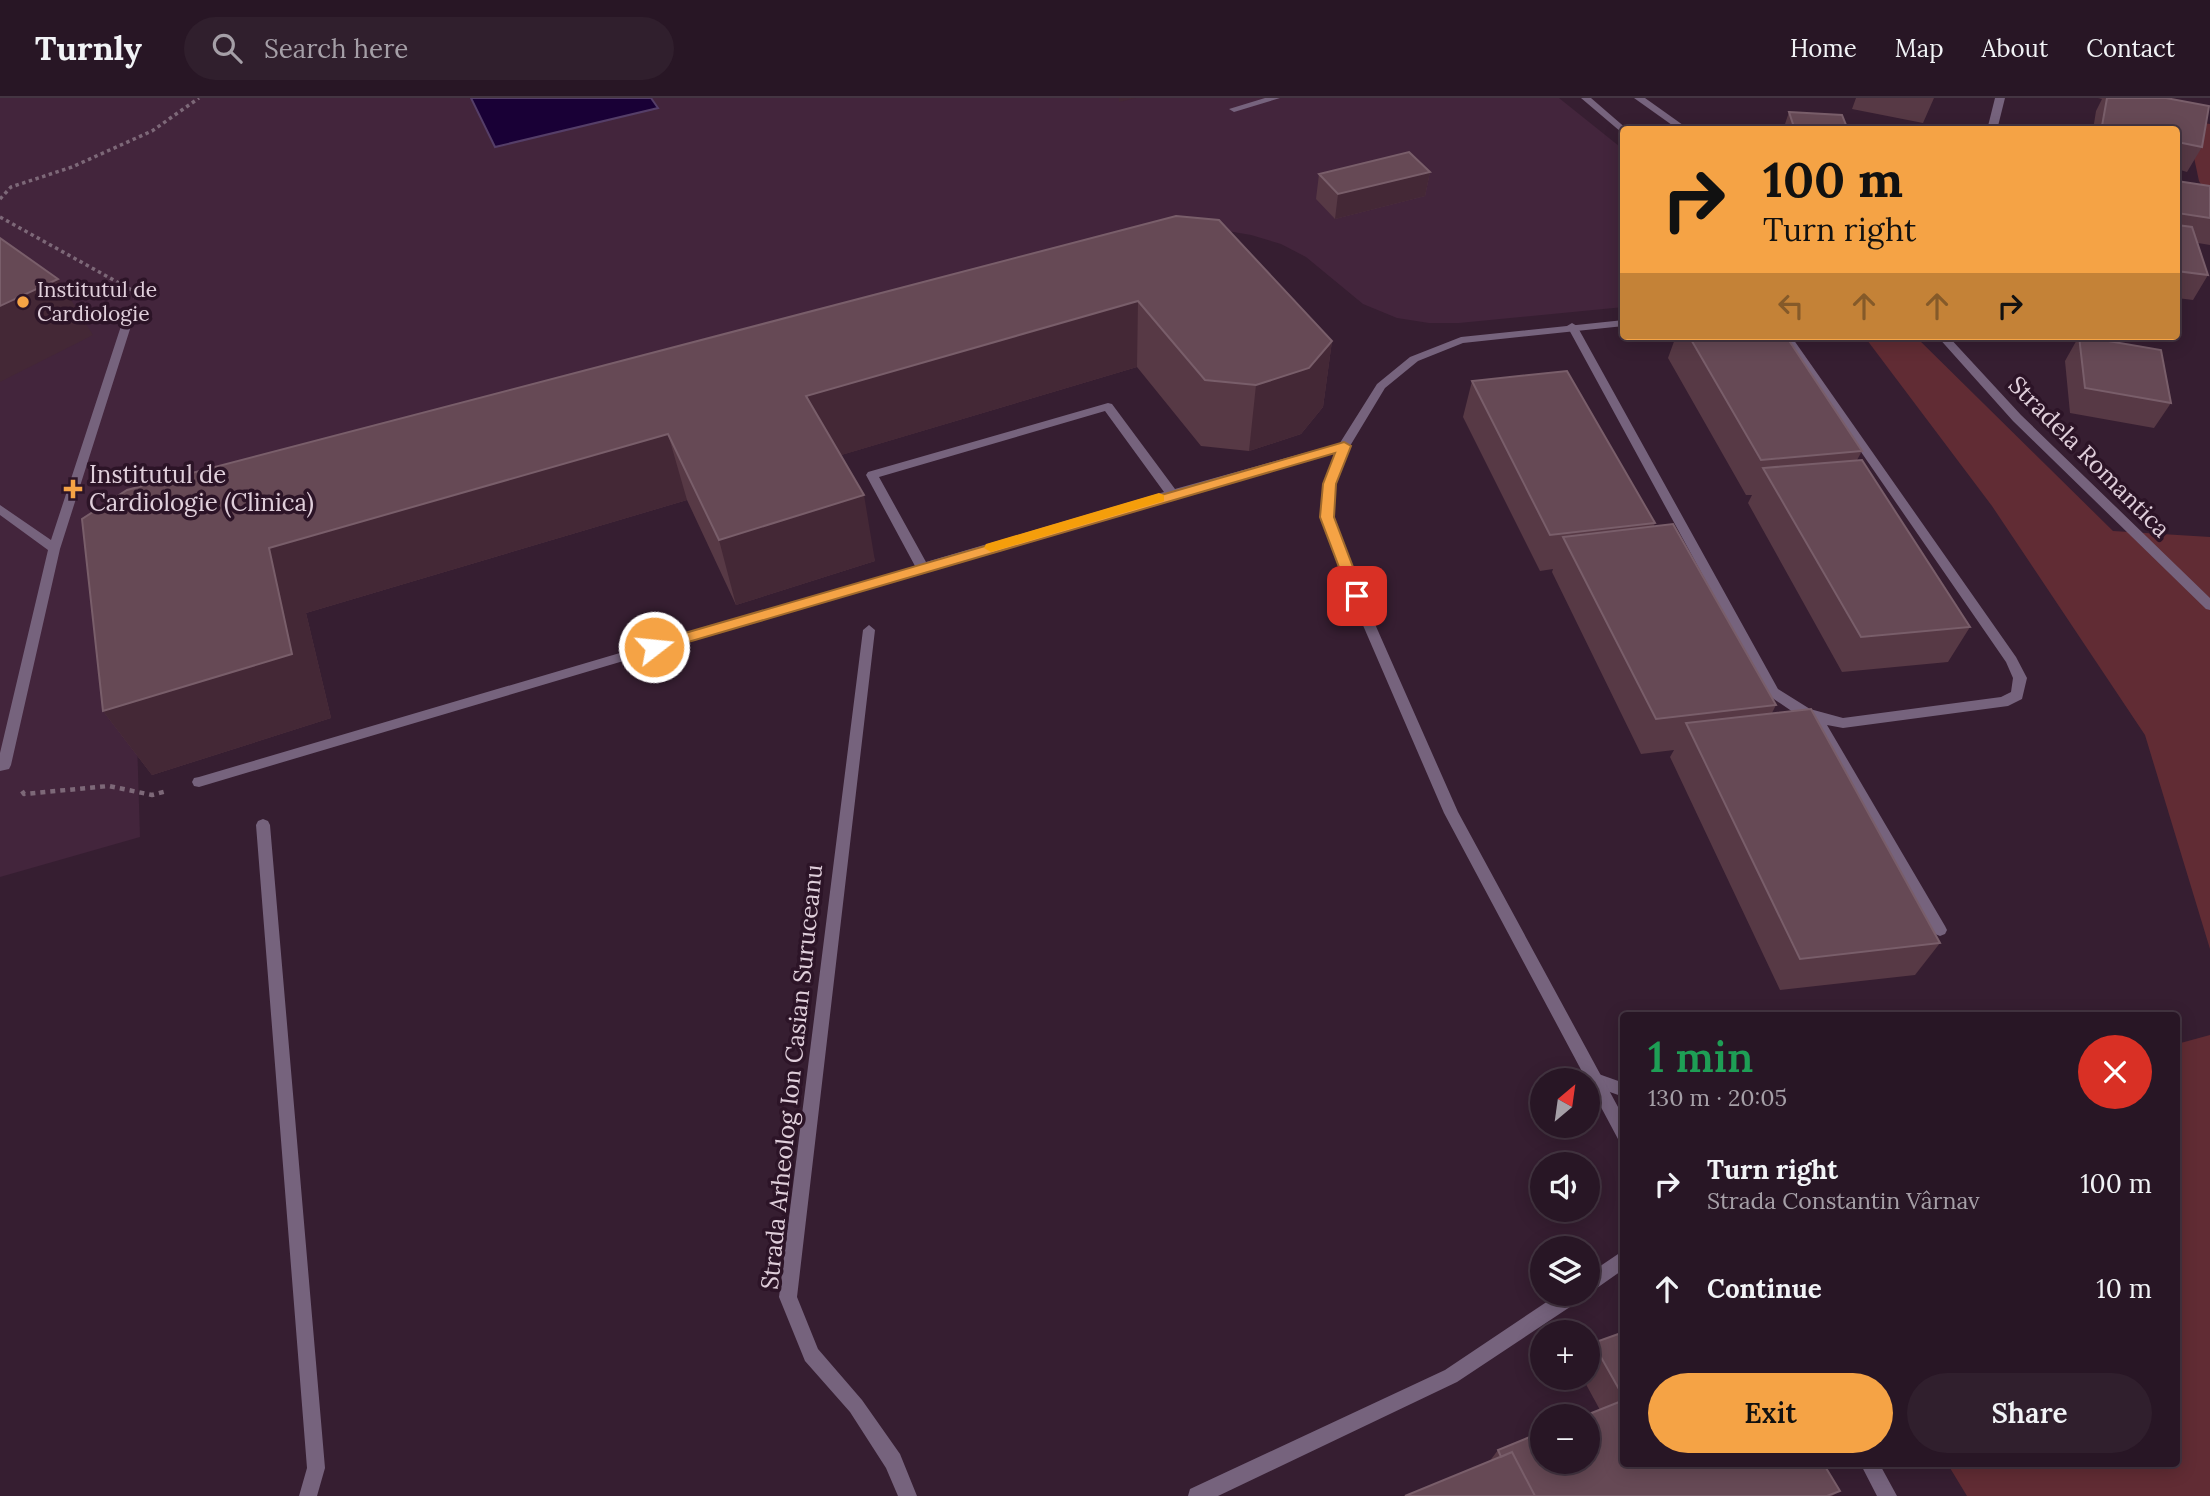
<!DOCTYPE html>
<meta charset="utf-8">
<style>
:root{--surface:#281625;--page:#301f2d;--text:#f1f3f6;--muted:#a59fa7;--line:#443542;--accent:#f5a345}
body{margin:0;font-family:Lora,serif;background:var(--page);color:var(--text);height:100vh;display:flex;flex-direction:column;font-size:26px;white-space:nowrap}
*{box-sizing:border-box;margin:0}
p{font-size:23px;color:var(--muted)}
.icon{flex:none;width:38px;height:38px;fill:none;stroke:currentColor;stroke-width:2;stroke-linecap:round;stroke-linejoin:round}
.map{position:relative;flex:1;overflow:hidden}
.panel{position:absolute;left:1620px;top:914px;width:560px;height:455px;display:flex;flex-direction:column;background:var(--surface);border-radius:7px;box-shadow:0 4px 18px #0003,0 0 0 2px var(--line)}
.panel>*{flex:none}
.guide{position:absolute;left:1620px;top:28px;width:560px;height:214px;border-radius:7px;box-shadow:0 4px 18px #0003,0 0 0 2px var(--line);background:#f5a345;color:#111;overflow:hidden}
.needle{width:46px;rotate:29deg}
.tools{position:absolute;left:1530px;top:970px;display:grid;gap:14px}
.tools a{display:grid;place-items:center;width:70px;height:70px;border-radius:50%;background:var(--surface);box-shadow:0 4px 18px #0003,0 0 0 2px var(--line);font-size:35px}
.pin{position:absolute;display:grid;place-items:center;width:60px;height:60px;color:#fff;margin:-30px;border-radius:14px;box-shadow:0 4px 10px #0006}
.me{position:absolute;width:77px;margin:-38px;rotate:74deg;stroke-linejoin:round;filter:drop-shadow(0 0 5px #0008)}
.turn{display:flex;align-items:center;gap:24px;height:147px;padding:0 28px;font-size:32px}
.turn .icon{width:91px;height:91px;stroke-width:2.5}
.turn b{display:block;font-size:49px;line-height:60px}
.lanes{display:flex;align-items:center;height:66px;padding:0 28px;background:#0003;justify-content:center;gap:35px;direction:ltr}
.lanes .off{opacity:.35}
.round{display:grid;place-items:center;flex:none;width:74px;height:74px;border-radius:37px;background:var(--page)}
.headline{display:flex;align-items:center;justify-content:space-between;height:119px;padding:0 28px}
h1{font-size:42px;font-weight:600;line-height:52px;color:#1e9e55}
.primary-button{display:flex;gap:14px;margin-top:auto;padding:14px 28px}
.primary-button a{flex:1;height:80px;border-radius:42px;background:var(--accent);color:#111;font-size:28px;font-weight:600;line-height:80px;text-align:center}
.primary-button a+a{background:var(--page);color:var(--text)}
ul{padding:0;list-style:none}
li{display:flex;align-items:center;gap:21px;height:105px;padding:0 28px}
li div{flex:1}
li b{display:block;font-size:26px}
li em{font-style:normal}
header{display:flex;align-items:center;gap:42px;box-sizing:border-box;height:98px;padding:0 35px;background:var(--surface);border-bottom:2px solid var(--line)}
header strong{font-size:33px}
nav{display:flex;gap:38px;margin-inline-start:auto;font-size:24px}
.search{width:490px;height:63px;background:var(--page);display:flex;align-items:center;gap:18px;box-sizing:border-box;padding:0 24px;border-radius:38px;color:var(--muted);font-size:26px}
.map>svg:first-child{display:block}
.built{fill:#43253c}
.green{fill:#612c34}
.water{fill:#190036;stroke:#553e68;stroke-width:2}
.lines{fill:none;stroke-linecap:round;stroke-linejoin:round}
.path-far1{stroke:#7d6878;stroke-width:3.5;stroke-dasharray:3.5 3.5;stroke-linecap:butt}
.path{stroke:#7d6878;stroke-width:4.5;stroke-dasharray:5 5;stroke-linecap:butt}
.service{fill:#76637d;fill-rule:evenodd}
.minor{fill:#76637d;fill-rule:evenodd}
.wall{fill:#573945}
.shaded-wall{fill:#442836}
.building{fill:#664955;stroke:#795e6a;stroke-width:2}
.route{fill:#f5a345;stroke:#9f6a2d;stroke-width:2}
.slow{fill:#f59e0b}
.poi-dot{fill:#f5a345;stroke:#2c1427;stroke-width:2.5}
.labels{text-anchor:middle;stroke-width:7;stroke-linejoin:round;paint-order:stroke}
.far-poi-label{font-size:21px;fill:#e0cfdb;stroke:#2c1427;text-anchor:start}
.street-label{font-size:24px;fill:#e0cfdb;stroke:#2c1427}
.poi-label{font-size:24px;fill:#e0cfdb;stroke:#2c1427;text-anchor:start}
</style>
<header>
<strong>Turnly</strong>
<div class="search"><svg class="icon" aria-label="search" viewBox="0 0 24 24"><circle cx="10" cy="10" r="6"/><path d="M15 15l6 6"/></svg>Search here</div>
<nav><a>Home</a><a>Map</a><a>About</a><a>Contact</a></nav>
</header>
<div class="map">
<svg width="2210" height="1398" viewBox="0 0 2210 1398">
<rect width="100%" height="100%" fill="#361e31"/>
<path class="built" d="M0 0H1559L1624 52V209L1459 225H1429L1397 220 1363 206 1306 159 1281 146 1251 137 1216 131 131 446 140 739 0 779Z"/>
<path class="green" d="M2186 22 2210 26V101L2199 83Z
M1864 238H1915L2113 433 2210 439V851L2145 637 1992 408Z
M2210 937V1398H1967L1947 1365H2177V946Z"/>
<path class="water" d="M471 0H651L658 10 495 49Z"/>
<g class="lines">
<path class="path-far1" d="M0 101 11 89 72 69 152 33 199 0
M0 119 137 195 135 201"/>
<path class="path" d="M22 693 24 696 109 688 152 697 167 693"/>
<path class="service" d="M1265 0H1280L1234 14 1229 11Z
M126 225 131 228 60 451 11 667 9 671 0 673V655L48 452 0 417V407L51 442 121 228Z
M1572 225 1577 228 1778 591 1810 611 1843 620 2001 599 2011 594 2013 580 2006 564 1781 238H1791L2016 559 2027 580 2022 601 2008 608 1843 630 1827 627 1945 828 1947 832 1945 836 1940 838 1935 836 1811 622 1793 614 1768 597 1567 228Z
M1108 305 1112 306 1175 391 1344 344 1350 348 1348 351 1176 399 199 689 194 688 192 684 194 680 199 679 915 468 866 377 868 374ZM1105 313 1164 394 926 464 879 379Z
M1593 974 1624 985V999L1587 986 1585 981 1587 976Z
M1860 1365H1879L1897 1398H1877Z"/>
<path class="minor" d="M1581 0H1591L1628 32H1624V35L1621 34Z
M1634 0H1645L1690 32H1679Z
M1995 0H2005L1997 32H1987Z
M1624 222V228L1463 245 1418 263 1385 290 1350 348 1335 386 1333 419 1352 474 1458 714 1624 1020V1044L1618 1041 1444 715 1340 474 1321 419 1323 386 1338 348 1377 286 1410 259 1461 239Z
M1937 238H1948L2021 317 2210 500V512L2206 511 2013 323Z
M869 527 875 532 797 1199 818 1251 862 1302 900 1356 917 1398H898L886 1370 850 1314 805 1263 779 1199 863 532Z
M263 721 268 723 270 727 325 1370 317 1398H299L307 1370 256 727 258 723Z
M1624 1152V1171L1587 1197 1585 1196 1582 1201 1457 1284 1218 1398H1188L1190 1391 1445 1272 1560 1195H1587V1177Z"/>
</g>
<path class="wall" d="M1856 0H1934L1923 25 1852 11Z
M2098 0H2168L2202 49 2187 74 2177 71V32H2093L2096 13 2102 1Z
M1789 14 1848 32H1783Z
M1430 74 1425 98 1335 121 1316 101 1319 76Z
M2177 83 2210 88V147L2198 145 2208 177 2193 202 2177 200Z
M1176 118 1332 243 1323 309 1301 336 1249 353 1201 348 1137 269 841 357 875 463 736 507 687 402 306 515 331 620 152 677 103 613 82 421Z
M1676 238H1786L1862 353 1857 362 1970 529 1948 564 1842 574 1748 405 1752 397H1746L1668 260Z
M2079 238 2171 305 2154 330 2070 315 2065 263Z
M1472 283 1655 425 1654 428 1776 607 1772 615 1940 845 1915 877 1780 892 1670 659 1674 652 1641 656 1552 474 1553 471 1540 473 1463 319Z
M1624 1234V1365L1840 1393 1832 1398H1405L1489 1364 1498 1352 1600 1312 1582 1279H1587V1253L1593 1245Z"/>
<path class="shaded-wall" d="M1119 0H1136L1119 4Z
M1430 74 1425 98 1335 121 1338 96Z
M58 181 93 237 0 284V208Z
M1138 203 1137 269 818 364 806 298Z
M1332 243 1323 309 1301 336 1249 353 1256 287Z
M668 336 687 402 306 515 331 620 152 677 103 613 269 450Z
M864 397 875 463 736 507 719 442Z"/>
<path class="building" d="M2107 0H2166L2209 8 2202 49 2177 44V32H2118L2102 28Z
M1789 14 1842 17 1848 32H1795Z
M1409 54 1430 74 1338 96 1319 76Z
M2177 83 2210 88V120L2177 115Z
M1176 118 1219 122 1332 243 1309 270 1256 287 1205 282 1138 203 806 298 864 397 719 442 668 336 269 450 292 556 103 613 82 421 127 392Z
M2177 127 2192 129 2208 177 2177 173Z
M0 140 58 181 0 208Z
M1689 238H1786L1862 353 1761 362Z
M2079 238 2161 252 2171 305 2085 290Z
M1567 273 1655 425 1550 437 1472 283Z
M1862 362 1970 529 1861 539 1763 370Z
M1673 426 1776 607 1656 621 1563 439Z
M1811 611 1940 845 1800 861 1686 625Z
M1624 1234V1300L1593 1245Z
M1624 1302V1365H1823L1840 1393 1827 1398H1535L1512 1354 1501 1359 1498 1352 1542 1334V1363H1587V1318H1584Z
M1512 1354 1535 1398H1405Z"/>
<path class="route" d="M1344 344 1351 348 1336 386 1334 419 1364 498 1362 502 1357 503 1350 498 1320 419 1323 386 1335 355 654 554 647 549 654 544Z"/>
<path class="slow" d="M1159 395 1164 397V403L991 454 984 450 986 446Z"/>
<g class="poi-dot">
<circle cx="23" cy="204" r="7"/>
<path d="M69.5 380.5h7v7h7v7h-7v7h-7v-7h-7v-7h7z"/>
</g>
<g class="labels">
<g class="far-poi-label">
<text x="37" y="199">Institutul de<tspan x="37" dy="24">Cardiologie</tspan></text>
</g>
<g class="street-label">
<text transform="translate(2089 359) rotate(45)" y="8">Stradela Romantica</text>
<text transform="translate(792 979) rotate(-84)" y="8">Strada Arheolog Ion Casian Suruceanu</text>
</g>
<g class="poi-label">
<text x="89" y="385">Institutul de<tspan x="89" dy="28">Cardiologie (Clinica)</tspan></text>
</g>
</g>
</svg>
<div class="tools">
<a><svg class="needle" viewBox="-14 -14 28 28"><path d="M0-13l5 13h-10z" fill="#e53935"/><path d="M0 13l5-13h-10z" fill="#a59fa7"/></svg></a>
<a><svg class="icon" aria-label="sound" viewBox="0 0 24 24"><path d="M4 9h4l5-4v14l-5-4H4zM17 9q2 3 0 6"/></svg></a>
<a><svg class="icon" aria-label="layers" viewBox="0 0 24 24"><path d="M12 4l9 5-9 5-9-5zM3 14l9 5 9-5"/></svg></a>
<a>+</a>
<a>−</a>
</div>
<div class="pin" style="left:1357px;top:498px;background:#d93025"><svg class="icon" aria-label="arrive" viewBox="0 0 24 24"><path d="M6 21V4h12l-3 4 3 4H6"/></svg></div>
<svg class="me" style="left:654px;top:549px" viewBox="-20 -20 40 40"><circle r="17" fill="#f5a345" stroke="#fff" stroke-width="3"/><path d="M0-11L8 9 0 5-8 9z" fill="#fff"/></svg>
<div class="guide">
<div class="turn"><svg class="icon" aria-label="right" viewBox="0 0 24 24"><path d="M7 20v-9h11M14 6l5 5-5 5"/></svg><div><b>100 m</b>Turn right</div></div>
<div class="lanes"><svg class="icon off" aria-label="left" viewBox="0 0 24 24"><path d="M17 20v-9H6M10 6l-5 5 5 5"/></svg><svg class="icon off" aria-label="ahead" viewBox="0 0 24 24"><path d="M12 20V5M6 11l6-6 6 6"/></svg><svg class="icon off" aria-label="ahead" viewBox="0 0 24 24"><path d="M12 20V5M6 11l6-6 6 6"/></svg><svg class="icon" aria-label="right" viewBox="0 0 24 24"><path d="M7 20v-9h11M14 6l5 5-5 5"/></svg></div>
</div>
<section class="panel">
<div class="headline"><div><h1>1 min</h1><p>130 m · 20:05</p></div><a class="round" style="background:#d93025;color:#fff"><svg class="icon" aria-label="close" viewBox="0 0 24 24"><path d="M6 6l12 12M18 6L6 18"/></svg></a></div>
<ul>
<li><svg class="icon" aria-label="right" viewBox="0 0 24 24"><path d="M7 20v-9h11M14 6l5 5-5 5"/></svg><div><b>Turn right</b><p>Strada Constantin Vârnav</p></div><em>100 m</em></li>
<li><svg class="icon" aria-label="ahead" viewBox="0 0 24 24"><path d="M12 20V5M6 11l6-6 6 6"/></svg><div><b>Continue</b></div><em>10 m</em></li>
</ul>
<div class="primary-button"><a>Exit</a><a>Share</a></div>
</section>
</div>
